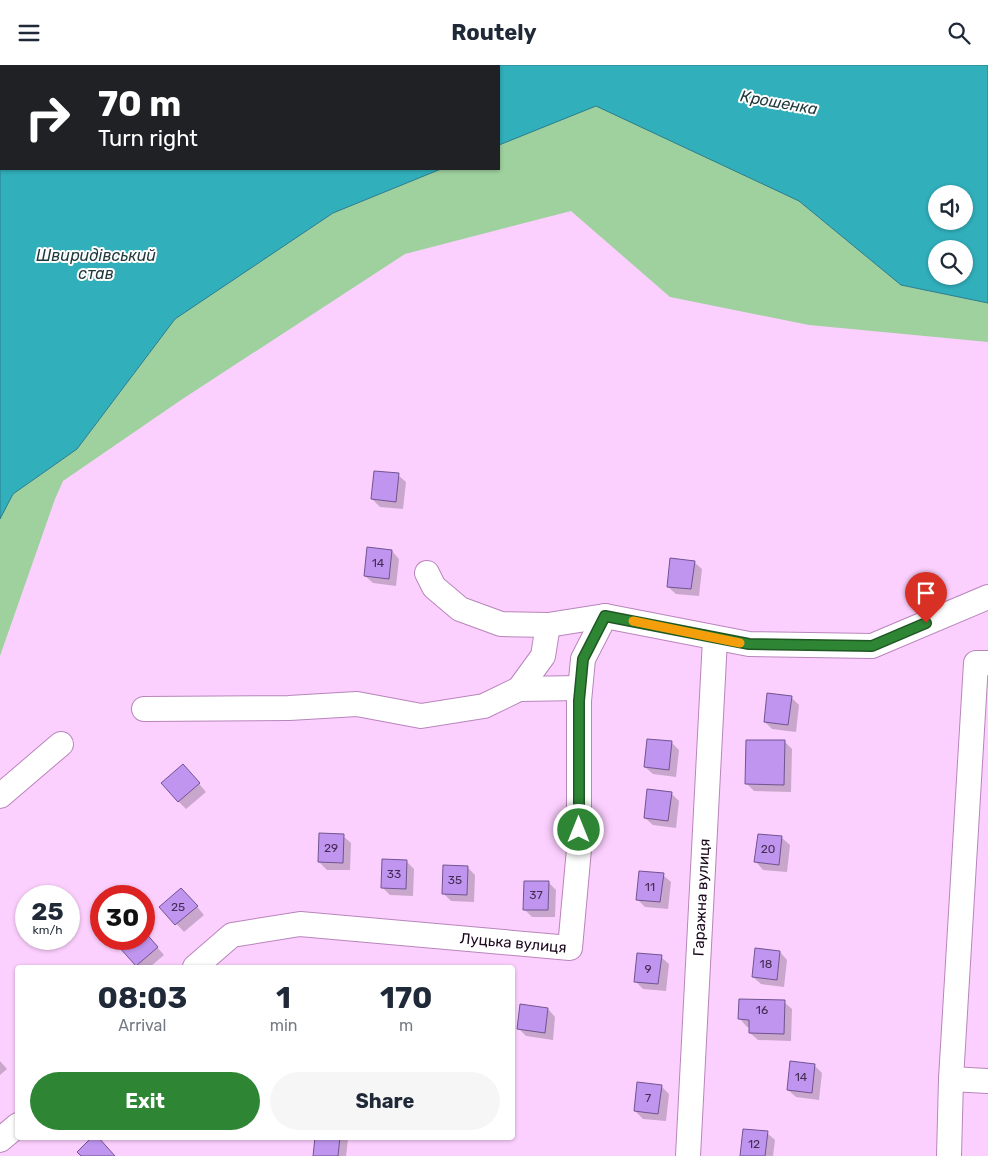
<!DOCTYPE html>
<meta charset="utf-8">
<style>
:root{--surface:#fff;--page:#f6f6f7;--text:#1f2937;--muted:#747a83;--accent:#2e8635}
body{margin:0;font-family:Rubik,sans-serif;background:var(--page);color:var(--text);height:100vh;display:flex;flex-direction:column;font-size:19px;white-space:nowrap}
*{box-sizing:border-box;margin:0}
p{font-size:16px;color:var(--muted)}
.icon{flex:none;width:28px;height:28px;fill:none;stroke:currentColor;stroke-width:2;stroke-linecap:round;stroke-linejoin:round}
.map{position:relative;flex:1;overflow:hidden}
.details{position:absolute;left:15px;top:900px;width:500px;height:175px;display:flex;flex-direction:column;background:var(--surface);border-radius:5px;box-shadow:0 1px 4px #0004}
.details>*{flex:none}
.banner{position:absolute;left:0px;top:0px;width:500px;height:105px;box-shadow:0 1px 4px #0004;background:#202124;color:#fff;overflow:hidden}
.tools{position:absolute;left:928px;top:120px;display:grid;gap:10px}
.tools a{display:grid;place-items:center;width:45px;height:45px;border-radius:50%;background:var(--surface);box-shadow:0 1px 4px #0004;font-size:25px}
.speed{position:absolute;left:15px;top:820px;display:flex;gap:10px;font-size:25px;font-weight:700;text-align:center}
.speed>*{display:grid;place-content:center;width:65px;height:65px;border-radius:50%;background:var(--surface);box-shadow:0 1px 4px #0004;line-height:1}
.speed small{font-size:12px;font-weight:400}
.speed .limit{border:8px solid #d22;background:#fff;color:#111}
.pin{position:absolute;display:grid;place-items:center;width:42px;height:42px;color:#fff;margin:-51px -21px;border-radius:50% 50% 50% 0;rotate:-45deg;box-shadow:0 0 5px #0007}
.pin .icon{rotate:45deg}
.me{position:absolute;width:55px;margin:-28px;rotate:0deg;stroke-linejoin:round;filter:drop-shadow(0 0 4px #0008)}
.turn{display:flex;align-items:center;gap:18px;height:105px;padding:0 15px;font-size:22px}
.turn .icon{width:65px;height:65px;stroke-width:2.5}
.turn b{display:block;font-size:35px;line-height:42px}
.eta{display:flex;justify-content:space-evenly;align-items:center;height:85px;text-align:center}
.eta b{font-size:30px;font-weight:700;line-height:35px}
.button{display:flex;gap:10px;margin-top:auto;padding:10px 15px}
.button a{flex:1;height:58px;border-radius:30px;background:var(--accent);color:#fff;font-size:20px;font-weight:700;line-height:58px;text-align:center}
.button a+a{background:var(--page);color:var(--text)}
header{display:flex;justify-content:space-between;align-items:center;height:65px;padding:0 15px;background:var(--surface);font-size:22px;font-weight:700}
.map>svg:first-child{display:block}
.green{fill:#9ed19e}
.water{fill:#31afbb;stroke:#2b7d8c;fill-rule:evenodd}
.shadow{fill:#0003}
.building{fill:#bf95ef;stroke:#705490}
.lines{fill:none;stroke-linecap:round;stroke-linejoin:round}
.minor-casing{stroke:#b885bb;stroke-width:26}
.minor{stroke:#fff;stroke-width:24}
.route-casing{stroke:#1e5722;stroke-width:12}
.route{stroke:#2e8635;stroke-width:9}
.slow{stroke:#f59e0b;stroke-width:9}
.labels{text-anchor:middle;stroke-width:4;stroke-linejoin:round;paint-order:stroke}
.number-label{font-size:12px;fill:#452c52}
.street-label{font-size:15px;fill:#1c091e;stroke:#fff}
.water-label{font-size:16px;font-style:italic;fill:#1e383b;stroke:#fff}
</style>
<header><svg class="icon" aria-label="menu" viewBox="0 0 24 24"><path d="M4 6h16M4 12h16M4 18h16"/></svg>Routely<svg class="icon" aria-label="search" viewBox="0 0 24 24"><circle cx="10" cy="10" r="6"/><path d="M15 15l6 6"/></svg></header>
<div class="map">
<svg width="988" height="1091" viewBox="0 0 988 1091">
<rect width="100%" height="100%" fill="#fcd0fe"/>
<path class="green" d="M596 40 799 136 901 220 988 238V277L809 260 670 232 571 146 405 189 181 335 63 416 55 434 0 591V454L13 429 77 384 175 254 333 148 441 104H499V80Z"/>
<path class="water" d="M0 0H988V238L901 220 799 136 596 41 499 80V1H1V104H441L333 148 175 254 77 384 13 429 0 454ZM936 129H964V156H936ZM936 184H964V211H936Z"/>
<path class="shadow" d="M398 410 406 417 403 444 380 442 372 434Z
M392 486 399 494 396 521 373 518 365 511Z
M694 497 702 504 699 531 676 529 668 522Z
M791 632 799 640 796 667 772 664 765 657Z
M784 676 792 684 791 727 754 726 746 718Z
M671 677 679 685 676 712 653 709 645 702Z
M191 709 206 727 186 744 178 736Z
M671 728 679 736 676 763 653 760 645 753Z
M759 770 782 773 790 780 787 807 763 805 756 797Z
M343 771 351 778 350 805H327L319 797Z
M406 796 414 804 413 831 390 830 382 822Z
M467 802 475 810 474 837 451 836 443 828Z
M663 810 671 817 668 844 645 842 637 834Z
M548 817 556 825 555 852H532L524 844Z
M189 832 204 850 184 867 161 842Z
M144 867 164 890 150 902H139L121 882 131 874H144Z
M780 887 787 895 784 922 761 919 753 912Z
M661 892 669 899 666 926 643 924 635 916Z
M784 937 792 944 791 976 758 975 750 968V962H747L740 954Z
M548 944 555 952 553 975 526 971 518 963Z
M0 996 7 1004 0 1010Z
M814 1000 822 1008 819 1035 796 1032 788 1025Z
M661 1021 669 1029 666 1056 643 1054 635 1046Z
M767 1068 775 1075 773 1091H742Z
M317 1072H347L348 1074 346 1091H315Z"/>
<path class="building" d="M374 406 399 408 396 437 371 434Z
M367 482 392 485 389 514 364 511Z
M670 493 695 496 691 524 667 522Z
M767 628 792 631 788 660 764 657Z
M647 674 672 676 669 705 644 702Z
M746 675H785L784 720 745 719Z
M183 699 200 718 178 737 161 718Z
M647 724 672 727 668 756 644 753Z
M319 768 344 769 343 798 318 797Z
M758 769 782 771 779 800 754 797Z
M382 794 407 795 406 824 381 823Z
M443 800 468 801 467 830 442 829Z
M639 806 664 808 660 837 636 835Z
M524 816H549L548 845H523Z
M181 823 198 841 175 860 159 842Z
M144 866 158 882 136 901 119 882 129 874H144Z
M755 883 780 886 777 915 752 912Z
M637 888 662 890 658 919 634 917Z
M739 934 785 935 784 969 749 968V955L738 954Z
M520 939 548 943 545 968 517 964Z
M790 996 815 999 812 1028 787 1025Z
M637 1017 662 1020 658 1049 634 1046Z
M743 1064 768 1066 765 1091H740Z
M92 1072H98L115 1091H81L77 1087Z
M315 1072H340L338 1091H313Z"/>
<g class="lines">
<defs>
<g id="minor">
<path d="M427 508 434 522 460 544 501 559 548 560 605 551 749 579 872 581 988 532"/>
<path d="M519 624 543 591 548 560"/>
<path d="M144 644 289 643 357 639 421 651 484 641 519 624 580 623"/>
<path d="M0 731 61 679"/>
<path id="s1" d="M195 902 232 870 300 859 570 883 579 784V636L583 594 605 551"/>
<path d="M951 1014 976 598H988"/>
<path d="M0 1075 18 1060"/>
<path id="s2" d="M688 1091 715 574"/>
<path d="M949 1091 951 1014 988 1016"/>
</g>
</defs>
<use href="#minor" class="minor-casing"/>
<use href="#minor" class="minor"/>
</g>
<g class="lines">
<defs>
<path id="route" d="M579 765V636L583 594 605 551 749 579 872 581 926 558"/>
</defs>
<use href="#route" class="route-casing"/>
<use href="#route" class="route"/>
<path class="slow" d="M633 556 740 578"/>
</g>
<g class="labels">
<g class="number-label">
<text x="378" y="502">14</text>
<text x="331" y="787">29</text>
<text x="768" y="788">20</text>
<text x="394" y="813">33</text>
<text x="455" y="819">35</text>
<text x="650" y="826">11</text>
<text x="536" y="834">37</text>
<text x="178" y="846">25</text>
<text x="766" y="903">18</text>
<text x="648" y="908">9</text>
<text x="762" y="949">16</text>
<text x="801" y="1016">14</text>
<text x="648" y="1037">7</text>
<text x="754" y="1083">12</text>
</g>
<g class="street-label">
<text dy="5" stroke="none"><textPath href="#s2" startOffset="259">Гаражна вулиця</textPath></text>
<text dy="5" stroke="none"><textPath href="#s1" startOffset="332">Луцька вулиця</textPath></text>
</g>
<g class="water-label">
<text transform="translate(779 37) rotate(10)" y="6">Крошенка</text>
<text x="96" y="196">Швиридівський<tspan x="96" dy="18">став</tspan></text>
</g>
</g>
</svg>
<div class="tools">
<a><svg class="icon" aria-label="sound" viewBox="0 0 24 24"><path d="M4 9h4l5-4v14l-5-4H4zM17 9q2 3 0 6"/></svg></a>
<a><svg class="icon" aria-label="search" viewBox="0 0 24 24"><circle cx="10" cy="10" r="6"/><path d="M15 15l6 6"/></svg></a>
</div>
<div class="speed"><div>25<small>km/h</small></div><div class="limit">30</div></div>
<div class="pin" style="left:926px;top:558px;background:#d93025"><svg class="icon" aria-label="arrive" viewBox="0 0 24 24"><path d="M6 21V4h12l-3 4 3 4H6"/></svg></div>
<svg class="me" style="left:579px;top:765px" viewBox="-20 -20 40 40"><circle r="17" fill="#2e8635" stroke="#fff" stroke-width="3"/><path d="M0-11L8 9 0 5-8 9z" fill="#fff"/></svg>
<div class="banner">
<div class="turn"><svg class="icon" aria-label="right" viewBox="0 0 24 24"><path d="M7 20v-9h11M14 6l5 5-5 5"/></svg><div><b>70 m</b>Turn right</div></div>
</div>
<section class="details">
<div class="eta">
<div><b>08:03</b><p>Arrival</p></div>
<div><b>1</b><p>min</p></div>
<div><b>170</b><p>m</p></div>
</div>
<div class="button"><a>Exit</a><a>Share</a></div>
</section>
</div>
